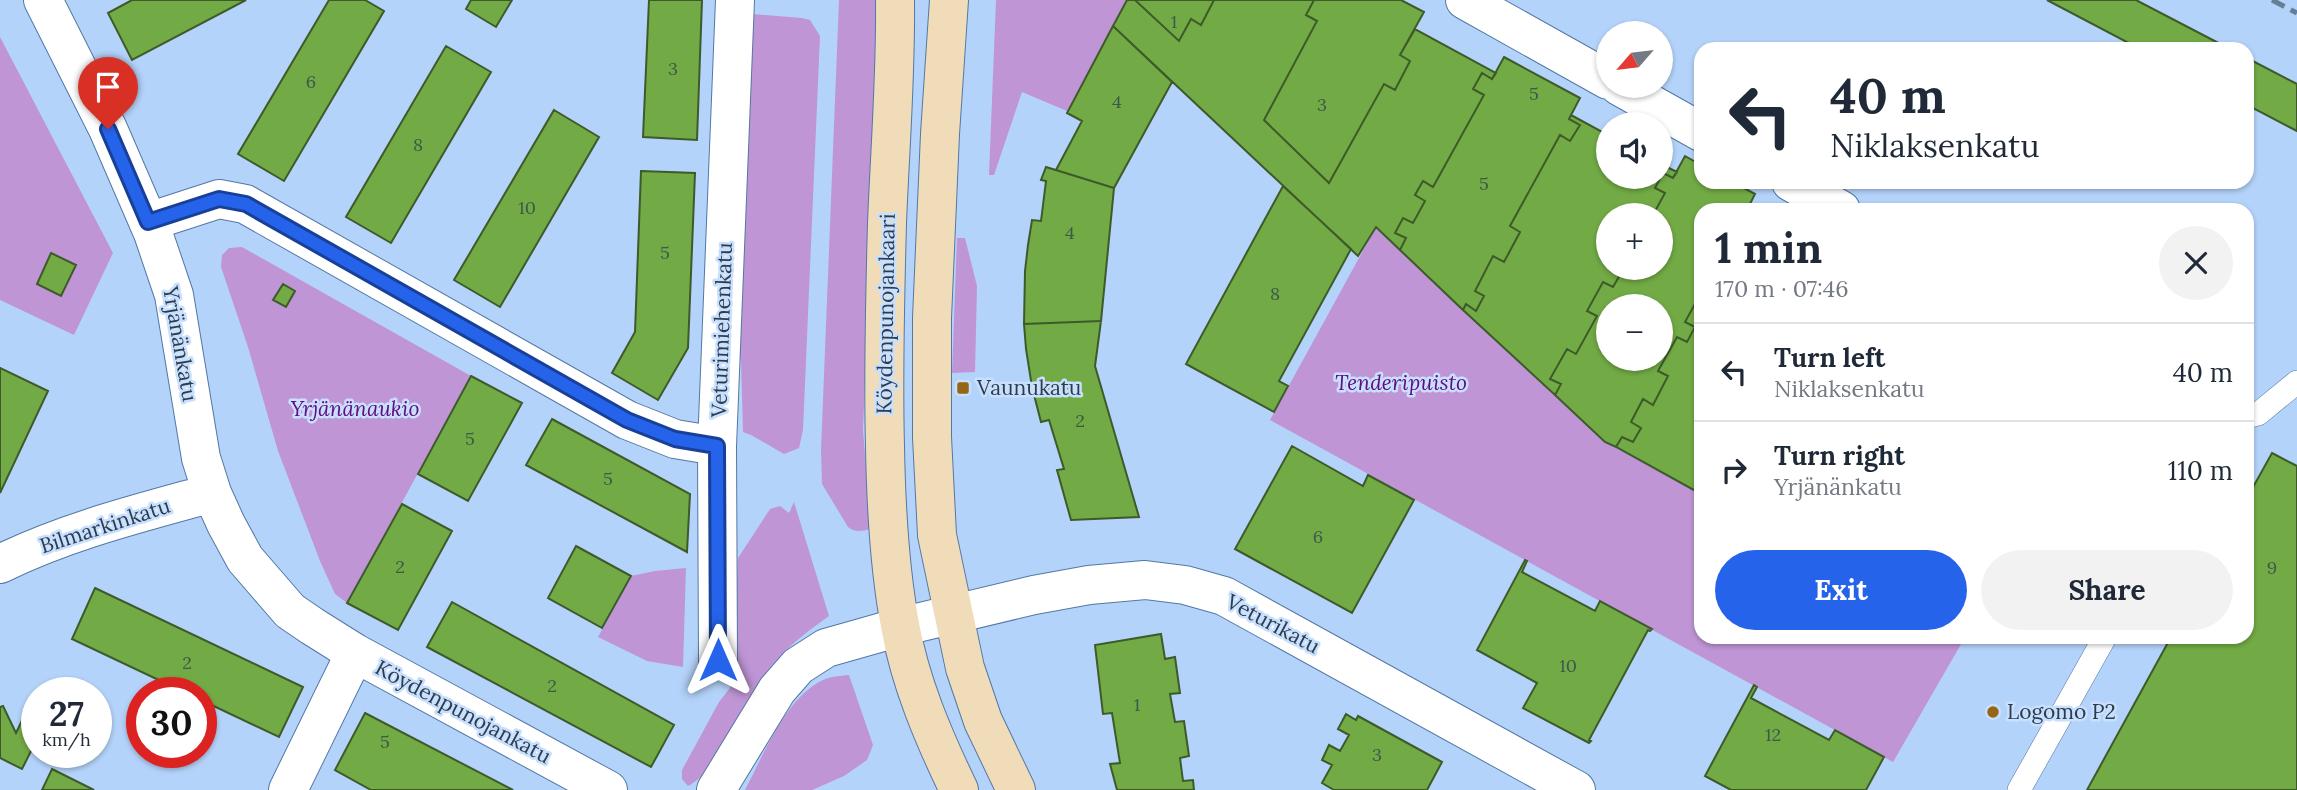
<!DOCTYPE html>
<meta charset="utf-8">
<style>
:root{--surface:#fff;--page:#f2f2f3;--text:#1f2937;--muted:#747a83;--line:#e0e1e3;--accent:#2563eb}
body{margin:0;font-family:Lora,serif;background:var(--page);color:var(--text);height:100vh;display:flex;flex-direction:column;font-size:26px;white-space:nowrap}
*{box-sizing:border-box;margin:0}
p{font-size:23px;color:var(--muted)}
.icon{flex:none;width:38px;height:38px;fill:none;stroke:currentColor;stroke-width:2;stroke-linecap:round;stroke-linejoin:round}
.map{position:relative;flex:1;overflow:hidden}
.drawer{position:absolute;left:1694px;top:203px;width:560px;height:441px;display:flex;flex-direction:column;background:var(--surface);border-radius:21px;box-shadow:0 2px 5px #0004}
.drawer>*{flex:none}
.guide{position:absolute;left:1694px;top:42px;width:560px;height:147px;border-radius:21px;box-shadow:0 2px 5px #0004;background:#fff;color:var(--text);overflow:hidden}
.needle{width:46px;rotate:242deg}
.fabs{position:absolute;left:1596px;top:21px;display:grid;gap:14px}
.fabs a{display:grid;place-items:center;width:77px;height:77px;border-radius:50%;background:var(--surface);box-shadow:0 2px 5px #0004;font-size:35px}
.speed{position:absolute;left:21px;top:677px;display:flex;gap:14px;font-size:35px;font-weight:700;text-align:center}
.speed>*{display:grid;place-content:center;width:91px;height:91px;border-radius:50%;background:var(--surface);box-shadow:0 2px 5px #0004;line-height:1}
.speed small{font-size:18px;font-weight:400}
.speed .limit{border:10px solid #d22;background:#fff;color:#111}
.pin{position:absolute;display:grid;place-items:center;width:60px;height:60px;color:#fff;margin:-72px -30px;border-radius:50% 50% 50% 0;rotate:-45deg;box-shadow:0 0 7px #0007}
.pin .icon{rotate:45deg}
.me{position:absolute;width:77px;margin:-38px;rotate:0deg;stroke-linejoin:round;filter:drop-shadow(0 0 5px #0008)}
.turn{display:flex;align-items:center;gap:24px;height:147px;padding:0 21px;font-size:32px}
.turn .icon{width:91px;height:91px;stroke-width:2.5}
.turn b{display:block;font-size:49px;line-height:60px}
.round{display:grid;place-items:center;flex:none;width:74px;height:74px;border-radius:37px;background:var(--page)}
.summary{display:flex;align-items:center;justify-content:space-between;height:119px;padding:0 21px}
h1{font-size:42px;font-weight:700;line-height:52px}
.cta{display:flex;gap:14px;margin-top:auto;padding:14px 21px}
.cta a{flex:1;height:80px;border-radius:42px;background:var(--accent);color:#fff;font-size:28px;font-weight:700;line-height:80px;text-align:center}
.cta a+a{background:var(--page);color:var(--text)}
ul{padding:0;list-style:none}
li{display:flex;align-items:center;gap:21px;height:98px;padding:0 21px;border-top:2px solid var(--line)}
li div{flex:1}
li b{display:block;font-size:26px}
li em{font-style:normal}
.map>svg:first-child{display:block}
.green{fill:#bf95d5}
.building{fill:#72ab45;stroke:#3e5a2a;stroke-width:2;fill-rule:evenodd}
.lines{fill:none;stroke-linecap:round;stroke-linejoin:round}
.service-casing{stroke:#5378a4;stroke-width:24}
.minor-casing{stroke:#5378a4;stroke-width:40}
.secondary-casing{stroke:#5378a4;stroke-width:40}
.service{stroke:#fff;stroke-width:23}
.minor{stroke:#fff;stroke-width:38}
.secondary{stroke:#f0dcb8;stroke-width:38}
.rail{stroke:#677e99;stroke-width:5;stroke-dasharray:14 7;stroke-linecap:butt}
.route-casing{stroke:#184099;stroke-width:18}
.route{stroke:#2563eb;stroke-width:12}
.poi-dot{fill:#966516;stroke:#c8e0fd;stroke-width:2.5}
.labels{text-anchor:middle;stroke-width:5;stroke-linejoin:round;paint-order:stroke}
.number-label{font-size:18px;fill:#3e584c}
.street-label{font-size:21px;fill:#2c3c4f;stroke:#c8e0fd}
.park-label{font-size:21px;font-style:italic;fill:#620d81;stroke:#c8e0fd}
.poi-label{font-size:21px;fill:#2c3c4f;stroke:#c8e0fd;text-anchor:start}
</style>
<div class="map">
<svg width="2297" height="790" viewBox="0 0 2297 790">
<rect width="100%" height="100%" fill="#b4d3fa"/>
<path class="green" d="M839 0H880L863 430 871 529C861 531 856 533 848 527L822 484 821 450Z
M996 0H1127L1067 111 1022 92 994 175H989Z
M752 14 802 18 810 20 820 36 803 430 799 448 784 454 751 435 743 432 741 360 738 353Z
M0 37 113 253 74 335 0 300Z
M1376 227 1605 442 1701 494V637H1960L1964 639 1893 762 1270 420Z
M957 238H965L977 286 975 372 952 373Z
M242 247 471 376 347 603 335 594 320 561 278 451 248 347 221 267 222 255 229 248Z
M794 502 829 616C807 632 785 648 768 670 743 704 724 767 688 786L682 779V770L719 702 730 688 733 676 738 558 770 509 780 506 789 513Z
M686 568 683 667 647 661 598 637 631 576 655 571Z
M849 675 873 745 867 760 844 776 812 790H745C763 756 786 697 823 680 831 676 840 676 849 675Z"/>
<path class="building" d="M132 0H246L132 60 108 13Z
M329 0H365L384 11 284 181 238 154Z
M471 0H512L496 27 466 9Z
M649 0H702L697 140 643 137Z
M1127 0H1135L1179 41 1191 19 1201 25 1214 0H1314L1306 15 1317 21 1264 120 1329 183 1384 84 1395 90 1410 61 1400 55 1415 29 1496 73 1492 79 1482 73 1473 89 1484 95 1433 187 1423 181 1415 195 1425 201 1413 223 1403 218 1395 233 1406 238 1400 250 1376 227 1358 256 1113 26Z
M1135 0H1214L1201 25 1191 19 1179 41Z
M1314 0H1401L1424 12 1400 55 1410 61 1395 90 1384 84 1329 183 1264 120 1317 21 1306 15Z
M2047 0H2136L2230 49H2140Z
M1113 26 1172 82 1114 188 1056 170 1082 121 1067 113Z
M446 46 491 72 391 243 346 217Z
M1504 57 1580 98 1569 119 1580 125 1570 141 1560 135 1510 226 1520 232 1504 262 1493 256 1475 291 1484 296 1476 311 1466 304 1463 310 1400 250 1406 238 1395 233 1403 218 1413 223 1425 201 1415 195 1423 181 1433 187 1484 95 1473 89 1482 73 1492 79Z
M2247 58 2297 84V131L2247 105Z
M554 110 599 137 500 307 454 280Z
M1571 115 1608 135V177H1661V164L1677 172 1673 178 1663 173 1655 188 1665 193 1653 215H1608V268H1624L1613 287 1603 282 1587 311 1597 316 1576 354 1567 349 1550 379 1561 384 1555 395 1463 310 1466 304 1476 311 1484 296 1475 291 1493 256 1504 262 1520 232 1510 226 1560 135 1570 141 1580 125 1569 119Z
M1685 156 1701 165V182H1733L1755 194 1747 210H1701V293L1685 322 1695 327 1687 342 1677 337 1658 371 1668 376 1653 405 1643 399 1631 422 1641 428 1633 442 1622 437 1616 447 1605 442 1555 395 1561 384 1550 379 1567 349 1576 354 1597 316 1587 311 1603 282 1613 287 1624 268H1661V215H1653L1665 193 1655 188 1663 173 1673 178ZM1608 306H1661V359H1608Z
M1046 167 1114 188 1101 321 1024 324 1025 271 1028 245 1032 220 1041 221 1046 181 1041 180Z
M641 171 695 173 688 348 658 400 612 373 635 332Z
M1283 186 1351 249 1279 381 1288 386 1274 412 1186 364Z
M51 253 76 265 61 296 37 284Z
M283 284 295 291 286 307 273 300Z
M1701 293V494L1616 447 1622 437 1633 442 1641 428 1631 422 1643 399 1653 405 1668 376 1658 371 1677 337 1687 342 1695 327 1685 322Z
M1101 321 1095 366 1139 517 1071 520 1057 470 1064 469 1049 420 1041 422 1032 387 1026 349 1024 324Z
M0 368 48 391 0 493Z
M471 376 522 403 468 501 418 474Z
M552 419 690 494 687 552 526 465Z
M1292 446 1363 486 1368 475 1414 500 1352 613 1235 549Z
M2272 453 2297 466V790H2087L2171 637H2247V498Z
M402 504 452 531 398 630 347 603Z
M576 546 631 576 602 628 548 598Z
M1525 560 1527 561 1522 572 1595 611 1600 601 1652 629 1650 631 1648 630 1589 740 1591 741 1589 743 1523 708 1537 683 1477 650Z
M95 588 303 687 279 737 201 700V693H186L72 639Z
M452 602 674 725 651 767 427 647Z
M1161 634 1165 659 1175 657 1180 693 1170 694 1175 722 1184 721 1189 756 1180 758 1183 781 1193 780 1194 790H1117L1110 764 1120 763 1112 713 1103 714 1095 645Z
M1754 685 1757 687 1751 698 1829 740 1835 730 1884 757 1866 790H1731L1705 776Z
M3 706 16 733 28 708 37 713V744L35 743 22 769 0 758V707Z
M365 713 513 790H371L335 770Z
M1346 714 1356 720 1358 716 1442 762 1427 790H1334L1322 783 1332 765 1322 760 1329 745 1340 751 1349 735 1338 729Z
M52 769 94 790H42Z"/>
<g class="lines">
<defs>
<path id="service" d="M2247 417 2258 414 2297 382
M2019 790 2105 637"/>
<path id="minor" d="M43 0 108 129 153 233 174 295 201 458 212 493 226 524 245 559 290 611 312 626 355 653 608 790
M1465 0 1608 80
M1619 86 1701 132
M1791 182 1841 210
M148 222 219 199 245 204 627 420 675 439 717 446
M0 564C67 531 140 513 212 493
M718 660 717 446 735 0
M288 790 355 653
M716 790 777 690 798 666 826 648 900 627 1034 595 1089 585 1145 580 1185 585 1224 596 1576 790"/>
<path id="secondary" d="M895 0C896 75 890 148 887 223 885 297 883 372 885 446 886 506 889 566 900 625 910 683 934 738 959 790
M949 0 940 134 932 318V437L937 535 965 668 983 721 1016 790"/>
</defs>
<use href="#service" class="service-casing"/>
<use href="#minor" class="minor-casing"/>
<use href="#secondary" class="secondary-casing"/>
<use href="#service" class="service"/>
<use href="#minor" class="minor"/>
<use href="#secondary" class="secondary"/>
<path class="rail" d="M2272 0 2297 13"/>
</g>
<g class="lines">
<defs>
<path id="route" d="M108 129 148 222 219 199 246 204 627 420 675 439 717 446 718 660"/>
</defs>
<use href="#route" class="route-casing"/>
<use href="#route" class="route"/>
</g>
<g class="poi-dot">
<rect x="956" y="381" width="14" height="14" rx="3.5"/>
<circle cx="1993" cy="712" r="7"/>
</g>
<g class="labels">
<g class="number-label">
<text x="1174" y="28">1</text>
<text x="673" y="75">3</text>
<text x="311" y="88">6</text>
<text x="1534" y="100">5</text>
<text x="1117" y="108">4</text>
<text x="1322" y="111">3</text>
<text x="418" y="151">8</text>
<text x="1484" y="190">5</text>
<text x="527" y="214">10</text>
<text x="1070" y="239">4</text>
<text x="665" y="259">5</text>
<text x="1275" y="300">8</text>
<text x="1080" y="427">2</text>
<text x="470" y="445">5</text>
<text x="608" y="485">5</text>
<text x="1318" y="543">6</text>
<text x="400" y="573">2</text>
<text x="2272" y="574">9</text>
<text x="187" y="669">2</text>
<text x="1568" y="672">10</text>
<text x="552" y="692">2</text>
<text x="1137" y="711">1</text>
<text x="1773" y="741">12</text>
<text x="385" y="748">5</text>
<text x="1377" y="761">3</text>
</g>
<g class="street-label">
<text transform="translate(886 314) rotate(-89)" y="7">Köydenpunojankaari</text>
<text transform="translate(722 330) rotate(-88)" y="7">Veturimiehenkatu</text>
<text transform="translate(180 344) rotate(80)" y="7">Yrjänänkatu</text>
<text transform="translate(105 526) rotate(-18)" y="7">Bilmarkinkatu</text>
<text transform="translate(1273 624) rotate(28)" y="7">Veturikatu</text>
<text transform="translate(463 712) rotate(28)" y="7">Köydenpunojankatu</text>
</g>
<g class="park-label">
<text x="1401" y="390">Tenderipuisto</text>
<text x="355" y="416">Yrjänänaukio</text>
</g>
<g class="poi-label">
<text x="977" y="395">Vaunukatu</text>
<text x="2007" y="719">Logomo P2</text>
</g>
</g>
</svg>
<div class="fabs">
<a><svg class="needle" viewBox="-14 -14 28 28"><path d="M0-13l5 13h-10z" fill="#e53935"/><path d="M0 13l5-13h-10z" fill="#747a83"/></svg></a>
<a><svg class="icon" aria-label="sound" viewBox="0 0 24 24"><path d="M4 9h4l5-4v14l-5-4H4zM17 9q2 3 0 6"/></svg></a>
<a>+</a>
<a>−</a>
</div>
<div class="speed"><div>27<small>km/h</small></div><div class="limit">30</div></div>
<div class="pin" style="left:108px;top:129px;background:#d93025"><svg class="icon" aria-label="arrive" viewBox="0 0 24 24"><path d="M6 21V4h12l-3 4 3 4H6"/></svg></div>
<svg class="me" style="left:718px;top:660px" viewBox="-20 -20 40 40"><path d="M0-17L14 15 0 8-14 15z" fill="#2563eb" stroke="#fff" stroke-width="4"/></svg>
<div class="guide">
<div class="turn"><svg class="icon" aria-label="left" viewBox="0 0 24 24"><path d="M17 20v-9H6M10 6l-5 5 5 5"/></svg><div><b>40 m</b>Niklaksenkatu</div></div>
</div>
<section class="drawer">
<div class="summary"><div><h1>1 min</h1><p>170 m · 07:46</p></div><a class="round"><svg class="icon" aria-label="close" viewBox="0 0 24 24"><path d="M6 6l12 12M18 6L6 18"/></svg></a></div>
<ul>
<li><svg class="icon" aria-label="left" viewBox="0 0 24 24"><path d="M17 20v-9H6M10 6l-5 5 5 5"/></svg><div><b>Turn left</b><p>Niklaksenkatu</p></div><em>40 m</em></li>
<li><svg class="icon" aria-label="right" viewBox="0 0 24 24"><path d="M7 20v-9h11M14 6l5 5-5 5"/></svg><div><b>Turn right</b><p>Yrjänänkatu</p></div><em>110 m</em></li>
</ul>
<div class="cta"><a>Exit</a><a>Share</a></div>
</section>
</div>
